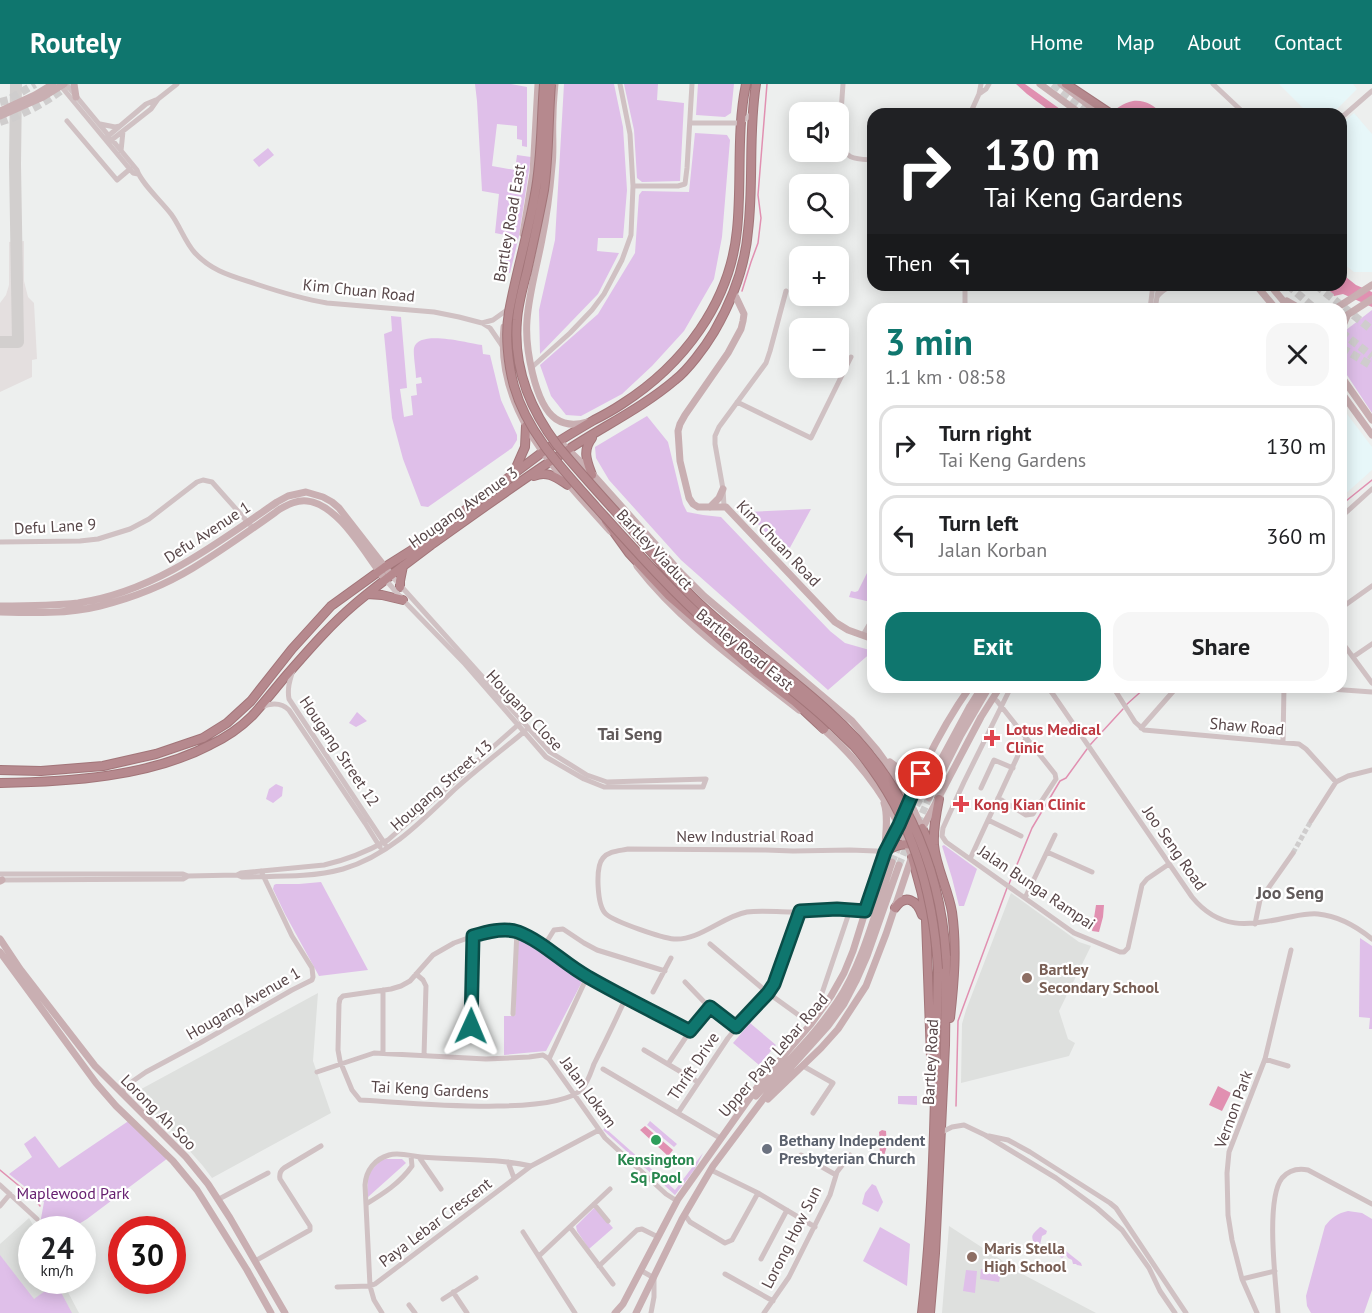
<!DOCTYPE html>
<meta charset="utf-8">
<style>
:root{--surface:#fff;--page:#f6f6f6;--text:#202124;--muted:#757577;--line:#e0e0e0;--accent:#0f766e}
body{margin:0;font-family:"PT Sans",sans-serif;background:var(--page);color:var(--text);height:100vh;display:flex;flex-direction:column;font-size:22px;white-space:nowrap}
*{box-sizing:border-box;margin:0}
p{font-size:20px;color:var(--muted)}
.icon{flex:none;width:33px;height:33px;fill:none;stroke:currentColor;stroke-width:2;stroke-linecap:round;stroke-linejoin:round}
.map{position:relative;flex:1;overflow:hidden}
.side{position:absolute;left:867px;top:219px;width:480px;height:390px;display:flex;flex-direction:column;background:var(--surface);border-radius:18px;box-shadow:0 3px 15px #0003}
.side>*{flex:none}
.hud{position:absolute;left:867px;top:24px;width:480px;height:183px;border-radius:18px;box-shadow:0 3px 15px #0003;background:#202124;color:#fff;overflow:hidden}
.controls{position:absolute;left:789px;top:18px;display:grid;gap:12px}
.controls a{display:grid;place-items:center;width:60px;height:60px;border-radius:12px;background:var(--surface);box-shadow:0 3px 15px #0003;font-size:30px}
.speed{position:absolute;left:18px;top:1132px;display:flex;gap:12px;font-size:30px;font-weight:700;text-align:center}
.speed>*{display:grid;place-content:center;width:78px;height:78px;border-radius:50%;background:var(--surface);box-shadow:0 3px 15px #0003;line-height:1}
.speed small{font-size:15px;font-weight:400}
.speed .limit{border:9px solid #d22;background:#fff;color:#111}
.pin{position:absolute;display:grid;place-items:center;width:51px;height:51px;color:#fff;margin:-26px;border:3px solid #fff;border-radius:50%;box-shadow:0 2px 6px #0007}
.me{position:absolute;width:66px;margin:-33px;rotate:1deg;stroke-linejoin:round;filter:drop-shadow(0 0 4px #0008)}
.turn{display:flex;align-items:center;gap:21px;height:126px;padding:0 18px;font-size:27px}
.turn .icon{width:78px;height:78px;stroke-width:2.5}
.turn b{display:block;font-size:42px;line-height:51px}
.then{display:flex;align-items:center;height:57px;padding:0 18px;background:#0003;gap:12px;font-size:22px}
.round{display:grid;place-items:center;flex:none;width:63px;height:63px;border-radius:18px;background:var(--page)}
.overview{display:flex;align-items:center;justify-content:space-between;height:102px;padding:0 18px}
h1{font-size:36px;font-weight:700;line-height:45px;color:var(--accent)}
.cta{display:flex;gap:12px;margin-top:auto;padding:12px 18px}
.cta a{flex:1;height:69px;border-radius:18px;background:var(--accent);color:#fff;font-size:24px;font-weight:700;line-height:69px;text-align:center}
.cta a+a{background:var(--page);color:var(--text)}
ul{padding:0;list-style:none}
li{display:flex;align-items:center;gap:18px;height:81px;margin:0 12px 9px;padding:0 6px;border:3px solid var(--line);border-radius:18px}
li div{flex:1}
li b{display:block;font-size:22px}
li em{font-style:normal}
header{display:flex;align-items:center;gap:36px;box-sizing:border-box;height:84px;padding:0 30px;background:var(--accent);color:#fff}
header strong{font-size:28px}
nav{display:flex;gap:33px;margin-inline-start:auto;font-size:21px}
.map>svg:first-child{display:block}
.commercial{fill:#e7f7f9}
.education{fill:#dee0de}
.airport{fill:#e4dfdf}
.green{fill:#dfbfe9}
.water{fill:#e190b1}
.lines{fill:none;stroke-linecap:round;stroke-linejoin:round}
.stream{stroke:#e190b1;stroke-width:1.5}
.taxiway{stroke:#d2cfce;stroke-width:12}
.minor-tunnel{stroke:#cfcdcd;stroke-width:5;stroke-dasharray:5 2.5;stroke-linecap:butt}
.major-tunnel{stroke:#cfcdcd;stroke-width:7;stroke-dasharray:7 3.5;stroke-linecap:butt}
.highway-tunnel{stroke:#cfcdcd;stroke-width:8;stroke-dasharray:8 4;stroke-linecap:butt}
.highway-casing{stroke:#a27579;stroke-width:10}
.minor{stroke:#d0c1c3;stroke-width:5}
.major{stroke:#c9afb2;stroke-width:7}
.highway{stroke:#b6898e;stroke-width:8}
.highway-bridge-casing{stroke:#a27579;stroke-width:10;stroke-linecap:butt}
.highway-bridge{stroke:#b6898e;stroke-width:8}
.route-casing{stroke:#0a4d48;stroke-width:15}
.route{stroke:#0f766e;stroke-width:10}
.health-dot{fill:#e0444e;stroke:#fff;stroke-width:2}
.education-dot{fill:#8d6e63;stroke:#fff;stroke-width:2}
.leisure-dot{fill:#2e9e5b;stroke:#fff;stroke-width:2}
.worship-dot{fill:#6b7280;stroke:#fff;stroke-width:2}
.labels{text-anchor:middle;stroke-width:4.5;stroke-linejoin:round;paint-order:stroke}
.street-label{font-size:16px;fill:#584749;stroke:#fff}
.health-label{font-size:16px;font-weight:bold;fill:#be3a42;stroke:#fff;text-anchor:start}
.education-label{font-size:16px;font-weight:bold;fill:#785e54;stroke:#fff;text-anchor:start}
.worship-label{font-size:16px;font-weight:bold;fill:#5b616d;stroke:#fff;text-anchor:start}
.leisure-label{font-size:16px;font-weight:bold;fill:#27864d;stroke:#fff}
.park-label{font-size:16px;fill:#672070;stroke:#fff}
.neighbourhood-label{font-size:18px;font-weight:bold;fill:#615a5a;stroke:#fff}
</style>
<header>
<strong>Routely</strong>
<nav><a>Home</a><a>Map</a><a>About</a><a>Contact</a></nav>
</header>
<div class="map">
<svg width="1372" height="1229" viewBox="0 0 1372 1229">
<rect width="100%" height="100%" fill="#edefee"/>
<path class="commercial" d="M1279 0H1353L1357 5 1332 30H1309Z
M1354 29 1372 50V188H1354L1341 178V40Z
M1341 322 1372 363V386L1342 413 1341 411Z"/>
<path class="education" d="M1011 809 1079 858 1091 862 1059 927 1068 955 1075 959 1069 972 961 999 962 940 966 926Z
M318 909 313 977 331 1029 212 1094 203 1082 172 1047 132 1010Z
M29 1134 36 1146H32V1197H62L79 1229H0V1160Z
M949 1142 1026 1192 1096 1229H942Z"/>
<path class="airport" d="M24 157V197L28 213 34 219 37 275 32 276V293L0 308V219L6 211 9 201V158Z"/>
<path class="green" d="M475 0H511L527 3V63L522 62V56L517 55V42L497 40 492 82 515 86 517 71 531 73 519 152 510 189 499 186 505 151 495 149 499 110 482 107 477 17Z
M564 0H614L623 43 627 106 623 154H598L597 167 619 169 598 210 540 270 539 226 555 156Z
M624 0H658L657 16 684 19 680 97 642 98 637 94 634 46Z
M698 0H734L731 29 725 33 696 31Z
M695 49 727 51 730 56 722 153 714 195 684 247 652 282 622 310 581 332 566 331 551 312 540 281 598 230 635 169 639 111 642 107 689 108Z
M268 64 274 71 259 83 253 76Z
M1372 226V329L1341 282V265L1346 246Z
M391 232 401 233 407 304 400 305 404 333 413 331 411 312 417 311 416 300 422 299 421 293 416 294C416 286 413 271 414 264 418 245 468 259 482 261L483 270 490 271 501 316 517 351V356L512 364 428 423 421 422 403 375 392 334 384 250 392 247Z
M647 332 668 358 683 420 687 428 703 431 721 433 830 547 845 559 873 567 828 606 681 476 609 396 596 374 595 363Z
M811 425 786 471 747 428Z
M873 477V513L871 518 849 513 851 507 855 508 858 507Z
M357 628 367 637 356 643 349 639Z
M276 700 283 703 282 712 273 719 266 715 269 705Z
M944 761 977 785 964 822H959L952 794 942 762Z
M321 798 368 886 319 892 285 830 273 805 274 801 276 800H299Z
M518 851 540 862 584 894 546 967 504 971V932H515Z
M1360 854 1372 862V945H1369L1370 934 1359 933Z
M750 939 776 961 759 981 733 959Z
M898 1012H917V1021L898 1020Z
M130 1036 168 1074 87 1135 69 1146H43L40 1140 44 1118 9 1090 32 1073 24 1060 35 1052 59 1084Z
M650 1037 677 1060 674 1063 647 1041Z
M605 1044 675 1106 703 1069 695 1085 675 1111 603 1046Z
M386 1075H402L406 1079 368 1113 367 1111 368 1090 381 1076Z
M872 1100 876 1102 883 1118 878 1128 862 1120 865 1109Z
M595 1123 613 1144 589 1165 577 1147 576 1142Z
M1348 1127 1362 1129 1372 1135V1206L1364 1229H1311L1307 1222 1306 1212 1325 1142C1331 1134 1338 1129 1348 1127Z
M880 1143 910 1160 907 1202 863 1177Z
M1040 1143H1041L1047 1147 1046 1150 1042 1152 1040 1161H1035C1030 1151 1032 1151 1040 1143Z
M1062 1164 1081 1179 1082 1182 1077 1181 1076 1180H1073L1072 1176 1068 1174 1066 1171 1062 1174 1056 1170 1057 1166Z
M0 1171 34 1215 56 1199 72 1229H0Z
M981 1185 1001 1188 999 1198 980 1195Z
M966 1186 977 1187 975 1209 963 1207Z"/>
<path class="water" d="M1016 0H1025L1067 30H1054L1027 10Z
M1133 17C1146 16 1153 21 1162 30H1147L1141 27 1134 26 1124 30H1108C1117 25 1122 19 1133 17Z
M1341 189 1356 201 1372 208V223L1343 210 1334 212 1327 204 1332 201H1341Z
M1096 821H1104L1103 833 1099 848 1092 847Z
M1218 1002 1231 1009 1222 1027 1209 1021Z
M645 1042 673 1066 668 1072 640 1046Z
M882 1046 886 1047 887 1062 883 1075 881 1074C879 1069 880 1055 879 1048Z"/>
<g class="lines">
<path class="stream" d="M742 207 751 178 758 159 761 134 758 111 767 0
M1341 421 1372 396
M1126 621 1146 603
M1090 661 1123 625
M1009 800 1032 744 1060 697 1066 694 1087 665
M956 1022 958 937 1007 804
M0 1086 35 1115 40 1122"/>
<path class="taxiway" d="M0 258H18L15 80 16 0"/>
<path class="minor-tunnel" d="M1293 769 1311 737"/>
<path class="major-tunnel" d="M912 731 922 711
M918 739 929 714
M892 778 905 747
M899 781 909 757"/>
<path class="highway-tunnel" d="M1053 0 1092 30
M0 18 8 16 35 0
M0 38C23 31 51 16 69 0
M1288 201 1315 225
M1316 201 1372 246
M1341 248 1372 272
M1341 265 1347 267 1372 282"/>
<defs>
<path id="highway" d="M1066 0 1111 30
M592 354C582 367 587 377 592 391
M514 388 525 363 526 342
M534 392C547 386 557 394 568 401
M606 437 629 469 669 512 756 588 795 618 824 645
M400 503V497L403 482
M367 510 382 511 403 516
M0 686 41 687 103 682 156 670 203 654 227 639 251 617 292 565 331 522 385 483 412 466 544 367C560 356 577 346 594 336 604 331 613 326 622 320 683 281 730 219 737 146 742 98 736 48 746 0
M0 699C68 698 149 693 210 661 225 654 240 644 252 632 263 620 274 606 285 593 307 568 329 542 355 520 380 499 406 480 431 461 476 429 520 397 566 367 602 343 642 324 675 296 688 286 705 263 714 248 732 217 745 183 748 147 754 98 748 49 756 0
M939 715C936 730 933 745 934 761 936 783 948 805 952 828 957 864 954 898 950 934
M922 744 933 767
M885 768C906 753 921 761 937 779
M912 773 922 810 926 836 931 973
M895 824C905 809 917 816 922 831
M922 1229C935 1115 935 1000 938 885
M930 1229 935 1169 945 961 946 872"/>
</defs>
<use href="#highway" class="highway-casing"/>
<path class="minor" d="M66 0 137 86C141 99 162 118 171 130 180 142 185 158 195 169 213 188 232 192 256 200 280 208 303 215 327 219L434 228 459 233 482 239 490 244 503 263
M843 0 839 56C846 76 854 75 873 76
M1213 0 1245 30
M60 1 133 89 138 90
M979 10 986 5 989 0
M970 30 979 10 981 0
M1341 34 1372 7
M67 37 117 96 130 85
M690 39H740L752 30
M100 40 115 43 120 42
M107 53 146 20 158 15 177 0
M109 58 151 25 158 15
M121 67 123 47
M633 102H678L685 100 687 84 692 0
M1157 213C1164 204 1170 202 1181 203
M965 225V201
M1150 225 1153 201
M1155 225 1159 201
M482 239 493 236 507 226
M531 284 570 249 592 226 604 210 622 176 631 151 633 102 630 50 620 0
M737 318 811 354 851 273
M724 422 723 405 715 360V352L719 343 766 279 770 267 786 207
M1341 433 1372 405
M0 458 80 457 98 455 130 445 149 435 197 398 203 396 212 398 253 444
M385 495 403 516 465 580 546 673 584 695 604 703H703L706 695 607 698 587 691 550 668 391 491
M1341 524 1372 502
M863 551 873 534
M1341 557 1372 599
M1353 573 1372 560
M293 586C290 596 287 604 289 615L385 760
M1011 603 964 698 943 744 942 752 946 758 1074 849 1120 868H1124L1128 864 1142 801 1147 795 1169 780
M1048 603 1192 813C1219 846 1248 842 1285 834 1296 832 1307 829 1318 830 1339 832 1356 842 1372 855
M1113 603 1135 638 1144 646 1299 660 1306 665 1336 698
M1303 603 1372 608
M993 614 997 617 1055 690 1056 695 1033 730 1026 731 998 714
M261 623C271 619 281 618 289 626L365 739 380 763
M1141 644 1177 603
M1283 658 1284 603
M981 704 994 676 1013 684
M988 736 1021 752
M1311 737 1336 698 1348 692 1372 686
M1047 768 1092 788
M970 775 1026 654
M0 790H183L188 792
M237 791 241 789 324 781C347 776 368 767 388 756L519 640
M0 796 183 795 188 792 237 791 242 793C275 792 310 794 343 785 388 772 421 738 454 706 477 685 501 667 525 647
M1025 814 1055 751
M865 827C841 826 817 827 792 828 777 828 761 826 747 828 723 832 699 857 674 855 662 854 615 838 606 830 597 822 595 783 603 774 609 767 619 767 628 765L766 766 793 767 850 766 876 767 884 769
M1255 840 1260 816 1293 769
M710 860 768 909 811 940
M544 862 554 846 563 845 584 859 597 866 665 887
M416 890 423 896 426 902 424 972
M685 898 709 923 736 943
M653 908 671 874
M626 913C616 936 605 958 594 980 591 988 588 998 582 1005 554 1034 403 1018 360 1016L352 1006 340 977 338 966 339 920 340 915 343 912 391 905 401 902 410 897 433 871 454 859 482 849 499 847H517L539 859 587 893 690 947
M820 927 818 921 850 826
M513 930 517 847
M471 942 473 852
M644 966 698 998
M383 969V906
M549 975 587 893
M1265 975 1288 982
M668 980 690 947 709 923
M803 982 833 999 813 1029
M603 985 720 1054
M317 988 374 969 486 975 529 973 543 971 549 975 605 1054 666 1110 677 1117
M121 1009 133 997 146 988 200 959 292 906 312 896 313 893 312 884 292 852 261 787
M678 1029 728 954 756 920 770 906 789 860 800 827
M940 1049 952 1043 964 1041 985 1051 1056 1094 1097 1124 1122 1146 1149 1184 1160 1207 1175 1229
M989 1052 1008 1056 1030 1068 1110 1119 1116 1124 1186 1229
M801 1071 836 1091
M419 1073 441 1105
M508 1078 514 1094
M711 1086 758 1109 815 1143
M0 1101 37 1135
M219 1115 268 1089
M366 1120C383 1110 400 1099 412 1082L411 1072
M594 1120 608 1137
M0 1122 10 1110
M685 1131 690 1138 725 1159 732 1156 758 1109
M570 1143 613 1200
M523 1148 575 1229
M540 1171 610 1105
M761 1175 787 1126
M255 1177 310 1146V1142L280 1095C279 1090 280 1087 284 1084L321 1062
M599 1182 637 1146 642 1145 658 1153
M642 1187 654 1194V1213L651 1229
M725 1190 773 1217
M1242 1195 1275 1187
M337 1203 370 1202 375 1200 531 1082 599 1046
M453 1208 467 1229
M443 1215 476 1194
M409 1221 415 1229
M382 1229 374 1216 370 1202 365 1101C366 1086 375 1075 389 1071 399 1068 411 1072 421 1073 458 1076 495 1074 531 1082
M764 1229 789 1193 830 1111 837 1088 850 1071
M1257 1229 1242 1195 1232 1156 1228 1131 1227 1089 1229 1068 1265 975 1291 866
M1278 1229C1276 1200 1265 1116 1282 1094 1289 1086 1298 1084 1308 1086L1372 1120"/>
<path class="major" d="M74 0 76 13
M555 0C554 11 553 21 553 32 552 49 554 66 552 82 550 106 547 131 542 155 537 182 529 209 527 236 525 261 534 320 556 335 565 341 577 341 587 338
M1040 0 1081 30
M1061 0 1100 30
M0 27 35 11 53 0
M0 32 43 13 64 0
M523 150 533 89 538 0
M1256 201 1276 225
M1270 201 1290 225
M733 209 736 213 744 230 743 237 741 245 728 269 685 331 680 340 678 347 680 377 689 414 693 420 698 423H726L835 538 848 546 873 555
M1287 217 1301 225
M1335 225 1372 201
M1341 235 1372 215
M504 243C495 329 558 388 610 447
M1341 246 1347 232
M1341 292 1372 336
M1341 308 1372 351
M559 357 588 385 682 490 704 512 852 637 877 666 895 691 906 709 922 744
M710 423 719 414 723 405
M637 482C681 539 742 581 799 626
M0 522C26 522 52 522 78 519 154 508 216 460 277 418L288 412 306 408 323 413 332 418 339 424 391 491
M0 528C33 529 68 530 100 522 132 514 165 501 193 484 223 466 252 445 280 425 289 420 297 416 307 417 339 420 366 472 385 495
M821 643C850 668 877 701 895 734 902 746 907 760 912 773
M890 678C901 687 913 691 924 679
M922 711 970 622 982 603
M929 714 961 651 989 603
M884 719C889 733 885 751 885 765
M904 728C921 685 943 641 970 603
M921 747 981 633 1000 603
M0 797 2 796
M0 855 20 885 95 982 186 1073 208 1100 230 1134 285 1229
M0 868 96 999 116 1022 173 1077 197 1106 247 1186 271 1229
M756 1012C783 981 814 953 837 918 863 880 877 822 892 778
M768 1015 821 964 838 945 866 902 886 850 912 772
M615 1229 623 1220 678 1115 761 998 811 940 831 912 844 889 853 867 881 777 900 738
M636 1229 682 1135 713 1082 767 1010 828 942 844 920 856 897 867 872 899 781"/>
<use href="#highway" class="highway"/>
<defs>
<path id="highway-bridge" d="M544 0C541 37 542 74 535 110 528 150 516 189 509 228 505 250 508 280 514 302 527 349 564 387 596 423 633 464 671 507 713 544 752 577 794 605 831 640 839 648 847 655 854 662 909 725 933 803 938 885
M551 0C548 35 549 71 544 106 539 133 533 160 527 187 523 203 518 220 517 236 513 282 530 325 557 361 581 390 607 418 632 446 655 472 677 499 703 523 743 560 789 591 829 628 900 690 940 778 946 872"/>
</defs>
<use href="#highway-bridge" class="highway-bridge-casing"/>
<use href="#highway-bridge" class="highway-bridge"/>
</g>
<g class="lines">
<defs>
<path id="route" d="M471 942 473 852C486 848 504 843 518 848 544 858 564 880 588 893 621 912 656 929 690 947L710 923 736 943 768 909 774 900 800 827 837 825 865 827 885 768 899 741 921 690"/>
</defs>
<use href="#route" class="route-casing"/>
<use href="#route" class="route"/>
</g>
<g class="health-dot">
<path d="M989 645h6v6h6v6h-6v6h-6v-6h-6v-6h6z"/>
<path d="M958 711h6v6h6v6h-6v6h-6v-6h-6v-6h6z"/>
</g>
<g class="education-dot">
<circle cx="1027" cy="894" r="6"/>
<circle cx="972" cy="1173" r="6"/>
</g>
<circle class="leisure-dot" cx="656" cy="1056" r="6"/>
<circle class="worship-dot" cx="767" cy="1065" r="6"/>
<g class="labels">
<g class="street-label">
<text transform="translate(509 139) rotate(-80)" y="6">Bartley Road East</text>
<text transform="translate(359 206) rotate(6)" y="6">Kim Chuan Road</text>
<text transform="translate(463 423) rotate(-35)" y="6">Hougang Avenue 3</text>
<text transform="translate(55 442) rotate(-3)" y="6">Defu Lane 9</text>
<text transform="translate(207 448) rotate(-33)" y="6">Defu Avenue 1</text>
<text transform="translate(779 459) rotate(46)" y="6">Kim Chuan Road</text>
<text transform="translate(655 465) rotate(47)" y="6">Bartley Viaduct</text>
<text transform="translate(745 565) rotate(39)" y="6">Bartley Road East</text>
<text transform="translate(525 626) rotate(47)" y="6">Hougang Close</text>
<text transform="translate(1247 642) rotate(5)" y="6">Shaw Road</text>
<text transform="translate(340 667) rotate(56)" y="6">Hougang Street 12</text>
<text transform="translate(441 701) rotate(-41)" y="6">Hougang Street 13</text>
<text x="745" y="758">New Industrial Road</text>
<text transform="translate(1175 764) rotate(55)" y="6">Joo Seng Road</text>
<text transform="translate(1037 803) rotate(34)" y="6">Jalan Bunga Rampai</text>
<text transform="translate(243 919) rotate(-30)" y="6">Hougang Avenue 1</text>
<text transform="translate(773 971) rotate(-49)" y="6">Upper Paya Lebar Road</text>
<text transform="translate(930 978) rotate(-87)" y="6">Bartley Road</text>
<text transform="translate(693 982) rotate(-56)" y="6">Thrift Drive</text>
<text transform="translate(430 1005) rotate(3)" y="6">Tai Keng Gardens</text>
<text transform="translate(589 1008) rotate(54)" y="6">Jalan Lokam</text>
<text transform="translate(1233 1025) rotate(-70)" y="6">Vernon Park</text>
<text transform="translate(159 1028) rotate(45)" y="6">Lorong Ah Soo</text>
<text transform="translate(435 1138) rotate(-37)" y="6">Paya Lebar Crescent</text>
<text transform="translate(791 1153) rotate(-63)" y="6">Lorong How Sun</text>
</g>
<g class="health-label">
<text x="1006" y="651">Lotus Medical<tspan x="1006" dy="18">Clinic</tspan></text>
<text x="974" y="726">Kong Kian Clinic</text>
</g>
<g class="education-label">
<text x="1039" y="891">Bartley<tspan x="1039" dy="18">Secondary School</tspan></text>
<text x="984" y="1170">Maris Stella<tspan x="984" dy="18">High School</tspan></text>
</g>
<g class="worship-label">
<text x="779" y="1062">Bethany Independent<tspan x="779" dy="18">Presbyterian Church</tspan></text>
</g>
<g class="leisure-label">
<text x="656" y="1081">Kensington<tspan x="656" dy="18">Sq Pool</tspan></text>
</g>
<g class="park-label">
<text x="73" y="1115">Maplewood Park</text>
</g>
<g class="neighbourhood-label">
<text x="630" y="656">Tai Seng</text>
<text x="1290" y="815">Joo Seng</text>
</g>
</g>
</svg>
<div class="controls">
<a><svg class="icon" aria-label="sound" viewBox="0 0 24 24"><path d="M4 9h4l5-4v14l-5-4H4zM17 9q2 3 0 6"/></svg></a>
<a><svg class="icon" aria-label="search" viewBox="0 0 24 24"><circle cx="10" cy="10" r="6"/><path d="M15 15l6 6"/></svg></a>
<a>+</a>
<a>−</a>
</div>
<div class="speed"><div>24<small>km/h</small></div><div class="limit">30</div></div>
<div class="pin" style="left:921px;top:690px;background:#d93025"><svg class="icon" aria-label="arrive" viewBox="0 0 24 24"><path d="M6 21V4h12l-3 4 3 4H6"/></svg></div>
<svg class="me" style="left:471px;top:942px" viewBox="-20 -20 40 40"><path d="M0-17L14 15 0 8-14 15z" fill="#0f766e" stroke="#fff" stroke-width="4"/></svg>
<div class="hud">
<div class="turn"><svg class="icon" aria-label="right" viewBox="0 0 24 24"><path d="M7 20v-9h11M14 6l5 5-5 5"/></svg><div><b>130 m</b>Tai Keng Gardens</div></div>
<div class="then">Then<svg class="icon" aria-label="left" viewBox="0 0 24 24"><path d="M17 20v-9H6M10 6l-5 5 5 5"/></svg></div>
</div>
<section class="side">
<div class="overview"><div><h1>3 min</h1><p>1.1 km · 08:58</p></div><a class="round"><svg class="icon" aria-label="close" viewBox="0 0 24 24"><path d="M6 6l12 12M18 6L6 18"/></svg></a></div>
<ul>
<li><svg class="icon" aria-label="right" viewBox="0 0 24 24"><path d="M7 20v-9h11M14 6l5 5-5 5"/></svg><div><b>Turn right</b><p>Tai Keng Gardens</p></div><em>130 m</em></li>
<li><svg class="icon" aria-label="left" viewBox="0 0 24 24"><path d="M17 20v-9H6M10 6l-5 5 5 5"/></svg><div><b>Turn left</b><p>Jalan Korban</p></div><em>360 m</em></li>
</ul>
<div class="cta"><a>Exit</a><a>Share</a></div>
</section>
</div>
